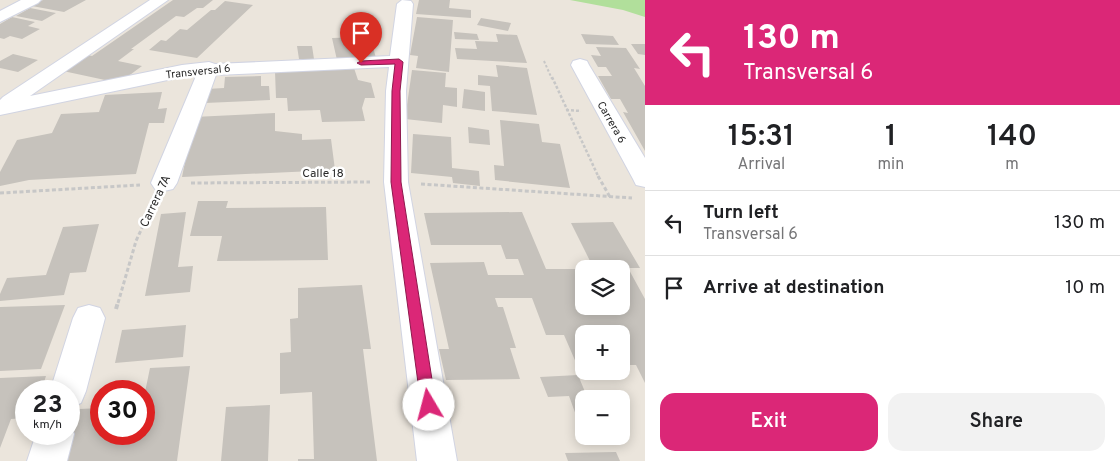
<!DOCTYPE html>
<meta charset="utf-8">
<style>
:root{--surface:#fff;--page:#f2f2f2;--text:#202124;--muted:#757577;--line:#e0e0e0;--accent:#db2777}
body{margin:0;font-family:Overpass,sans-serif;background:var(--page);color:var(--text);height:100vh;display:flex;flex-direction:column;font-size:19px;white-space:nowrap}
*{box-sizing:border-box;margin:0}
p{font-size:16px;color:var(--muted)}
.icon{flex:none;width:28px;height:28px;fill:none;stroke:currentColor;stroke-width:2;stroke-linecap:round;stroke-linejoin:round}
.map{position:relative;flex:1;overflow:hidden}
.panel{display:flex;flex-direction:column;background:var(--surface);width:475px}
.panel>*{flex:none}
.hud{background:#db2777;color:#fff;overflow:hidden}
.fabs{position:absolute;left:575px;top:260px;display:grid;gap:10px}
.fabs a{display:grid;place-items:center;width:55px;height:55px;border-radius:10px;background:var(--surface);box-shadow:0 2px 12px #0003;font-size:25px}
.speed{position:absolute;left:15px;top:380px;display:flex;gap:10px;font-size:25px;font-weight:700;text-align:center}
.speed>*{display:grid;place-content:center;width:65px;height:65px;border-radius:50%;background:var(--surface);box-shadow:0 2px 12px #0003;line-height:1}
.speed small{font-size:12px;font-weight:400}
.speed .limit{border:8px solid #d22;background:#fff;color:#111}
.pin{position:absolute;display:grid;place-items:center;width:42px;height:42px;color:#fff;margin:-51px -21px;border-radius:50% 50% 50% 0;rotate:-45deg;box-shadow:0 0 5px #0007}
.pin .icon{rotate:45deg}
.me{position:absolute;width:55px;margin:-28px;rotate:352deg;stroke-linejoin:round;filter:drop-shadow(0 0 4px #0008)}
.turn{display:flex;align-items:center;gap:18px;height:105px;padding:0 15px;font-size:22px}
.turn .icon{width:65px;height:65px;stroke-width:2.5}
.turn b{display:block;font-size:35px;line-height:42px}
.eta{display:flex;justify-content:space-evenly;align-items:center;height:85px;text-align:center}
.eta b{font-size:30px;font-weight:600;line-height:35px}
.action{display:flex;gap:10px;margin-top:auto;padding:10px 15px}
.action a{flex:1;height:58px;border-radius:15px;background:var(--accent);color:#fff;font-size:20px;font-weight:600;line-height:58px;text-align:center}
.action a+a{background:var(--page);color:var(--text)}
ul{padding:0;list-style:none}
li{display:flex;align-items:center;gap:15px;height:65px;padding:0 15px;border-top:1px solid var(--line)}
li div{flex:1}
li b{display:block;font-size:19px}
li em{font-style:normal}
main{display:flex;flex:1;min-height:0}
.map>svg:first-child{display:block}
.green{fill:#b1df9b}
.building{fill:#c6c2bc}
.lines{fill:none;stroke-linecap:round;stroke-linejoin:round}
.minor-casing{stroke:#d1d4e2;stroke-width:2}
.path-far3{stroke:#c7c7c7;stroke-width:2;stroke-dasharray:2.5 2;stroke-linecap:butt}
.path-far2{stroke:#c7c7c7;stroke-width:2.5;stroke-dasharray:3 2;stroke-linecap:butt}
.path-far1{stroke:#c7c7c7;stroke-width:3;stroke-dasharray:4 2.5;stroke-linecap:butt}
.path{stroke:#c7c7c7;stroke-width:4;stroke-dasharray:5 3;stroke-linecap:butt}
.minor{fill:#fff;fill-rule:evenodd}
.route{fill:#db2777;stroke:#8e194d}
.labels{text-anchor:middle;stroke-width:5;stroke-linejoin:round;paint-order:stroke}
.far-street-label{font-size:11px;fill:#292929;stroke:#fff}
.street-label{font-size:12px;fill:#292929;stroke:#fff}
</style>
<main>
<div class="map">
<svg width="645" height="461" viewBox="0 0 645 461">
<rect width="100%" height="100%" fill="#ebe5dc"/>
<path class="green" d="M570 0H645V17L623 10Z"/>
<path class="building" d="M43 0H86L64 12 32 6Z
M173 0H213L203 8H197L184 17 176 16 131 49H134L118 61 142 66 119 83 63 71 88 55 92 56Z
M419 0H450L449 8 471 10V18L416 14Z
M225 1 253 5 197 58 149 50 161 40 166 41 180 29 187 30 211 10H215Z
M30 8 56 13 42 21 16 16Z
M12 17 35 22 28 26 40 29 22 39 10 36 4 39 0 38V24Z
M417 17 453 20 449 72 416 68 418 56 410 55Z
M481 18 511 23 508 31 477 25Z
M454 32 477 34 479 40 455 39Z
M496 34 517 35 527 63 457 59 455 48 477 49 475 41 498 42Z
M581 34 613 36 619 45 586 44Z
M365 37 369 47H373L376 58 337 60 332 38Z
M631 44H645V55L638 54Z
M297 46H312L314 59H299Z
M596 47 626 48 640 69 634 68 645 86V151L623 112 628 113 620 99H611L598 76H612L606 67H598L591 55 601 56Z
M13 54 38 60 18 72 0 68V61Z
M496 65 527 68 537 115 492 111 490 86 478 85V75L498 77Z
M354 68 358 80 371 83 375 98H365L362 108 365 121 322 122 320 110 288 111 287 98H276L275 72Z
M412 70 446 73 445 87 457 88V107L443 105 442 123 405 119Z
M261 76V86H269L270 100 205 103 207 89 224 88 225 77Z
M464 89 485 92V111L462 108Z
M162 92 158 109 167 108 164 123H149L136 174 29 180 0 186V172L17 140 52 133 61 114 99 112 105 95Z
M275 113V131L302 134V140L331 139 335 170 182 177 194 117Z
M500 120 539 124 542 142 560 144 570 188 495 180 494 165 504 166Z
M468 127 489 130 490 145 469 143Z
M413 134 451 137 452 168 479 171 480 186 453 183 452 177 411 173Z
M198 201H228L226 208 326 207 328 260 217 261 222 236H190Z
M186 212 178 267 193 266 190 292 145 296 161 214Z
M522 212 546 269H584V306H621V269H594L571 223 613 222 640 268H628L645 299V383L636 365H621V334H584V365H577L564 335H546L532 298H495L498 307H503L516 348H510L520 379 446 380 439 349H449L430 263 484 262 488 275H524L518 259H506L501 245H431L424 213Z
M99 224 86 272 70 273 64 295 0 301V294L7 278 46 275 63 227Z
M362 285 371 349H363L377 461H298V459H314L312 392 280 394V353L291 352 290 319 298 318V288Z
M65 305 41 369 0 371V307Z
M186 325 183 357 115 363 122 330Z
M190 366 177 461H64L79 409 101 408V434H144V397L150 368Z
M578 375 588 399H584V418H577L569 396 548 397 540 377Z
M46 376 41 391H26V418L11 419 0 448V378Z
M270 405 268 461H221L226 407Z
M616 452 620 461H568L565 453Z"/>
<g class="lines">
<defs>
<path id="minor" d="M21 0H41L38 3 0 22V11Z
M150 0H168L30 96 182 65 209 62 215 64 390 56 397 4 402 0 411 1 413 4 406 91 408 182 457 461H417L384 182 386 91 389 67 216 75 177 183 173 189 164 191 155 189 151 183 196 76 182 77 0 115V100L3 97Z
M580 59 587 61 589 65 645 158V187L636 185 633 179 571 65 573 61Z
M89 305 100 308 105 318 86 391 81 403 69 408V391H50L73 318 78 308Z
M69 421 74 434 67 461H27L36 434H69Z"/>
</defs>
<use href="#minor" class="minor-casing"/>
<path class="path-far3" d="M544 61 552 79"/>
<path class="path-far2" d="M552 77 599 178
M566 110 581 111"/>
<path class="path-far1" d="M598 176 610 197
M191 183 370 182
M421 184 632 198
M0 193 140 185
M118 303 136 241 154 202"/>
<path class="path" d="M116 309 118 302"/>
<use href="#minor" class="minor"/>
</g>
<path class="route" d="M399 59 403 62 400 91 401 182 436 405 434 410 429 413 423 410 421 405 391 182 392 91 395 64 361 65 357 63 361 61Z"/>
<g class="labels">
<g class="far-street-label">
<text transform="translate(198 71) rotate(-6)" y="4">Transversal 6</text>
<text transform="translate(612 122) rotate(60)" y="4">Carrera 6</text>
</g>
<g class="street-label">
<text x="323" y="177">Calle 18</text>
<text transform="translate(155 201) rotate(-65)" y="4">Carrera 7A</text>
</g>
</g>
</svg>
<div class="fabs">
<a><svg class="icon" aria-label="layers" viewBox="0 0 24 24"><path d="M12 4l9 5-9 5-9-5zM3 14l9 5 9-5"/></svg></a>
<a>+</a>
<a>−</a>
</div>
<div class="speed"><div>23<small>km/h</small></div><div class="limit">30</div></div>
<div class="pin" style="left:361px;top:63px;background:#d93025"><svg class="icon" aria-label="arrive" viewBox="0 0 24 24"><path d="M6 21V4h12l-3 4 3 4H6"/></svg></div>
<svg class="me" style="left:429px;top:405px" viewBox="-20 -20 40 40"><circle r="19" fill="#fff"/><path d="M0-13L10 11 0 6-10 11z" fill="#db2777"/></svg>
</div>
<section class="panel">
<div class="hud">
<div class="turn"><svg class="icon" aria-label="left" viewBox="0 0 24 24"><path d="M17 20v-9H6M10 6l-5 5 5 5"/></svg><div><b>130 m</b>Transversal 6</div></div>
</div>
<div class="eta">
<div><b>15:31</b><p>Arrival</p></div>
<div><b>1</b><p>min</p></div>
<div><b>140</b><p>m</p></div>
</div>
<ul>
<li><svg class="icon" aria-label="left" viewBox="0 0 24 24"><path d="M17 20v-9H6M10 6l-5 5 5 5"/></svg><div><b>Turn left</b><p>Transversal 6</p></div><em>130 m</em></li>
<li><svg class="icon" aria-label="arrive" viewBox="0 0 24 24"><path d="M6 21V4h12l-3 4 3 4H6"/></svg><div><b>Arrive at destination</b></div><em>10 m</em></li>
</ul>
<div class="action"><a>Exit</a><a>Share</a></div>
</section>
</main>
